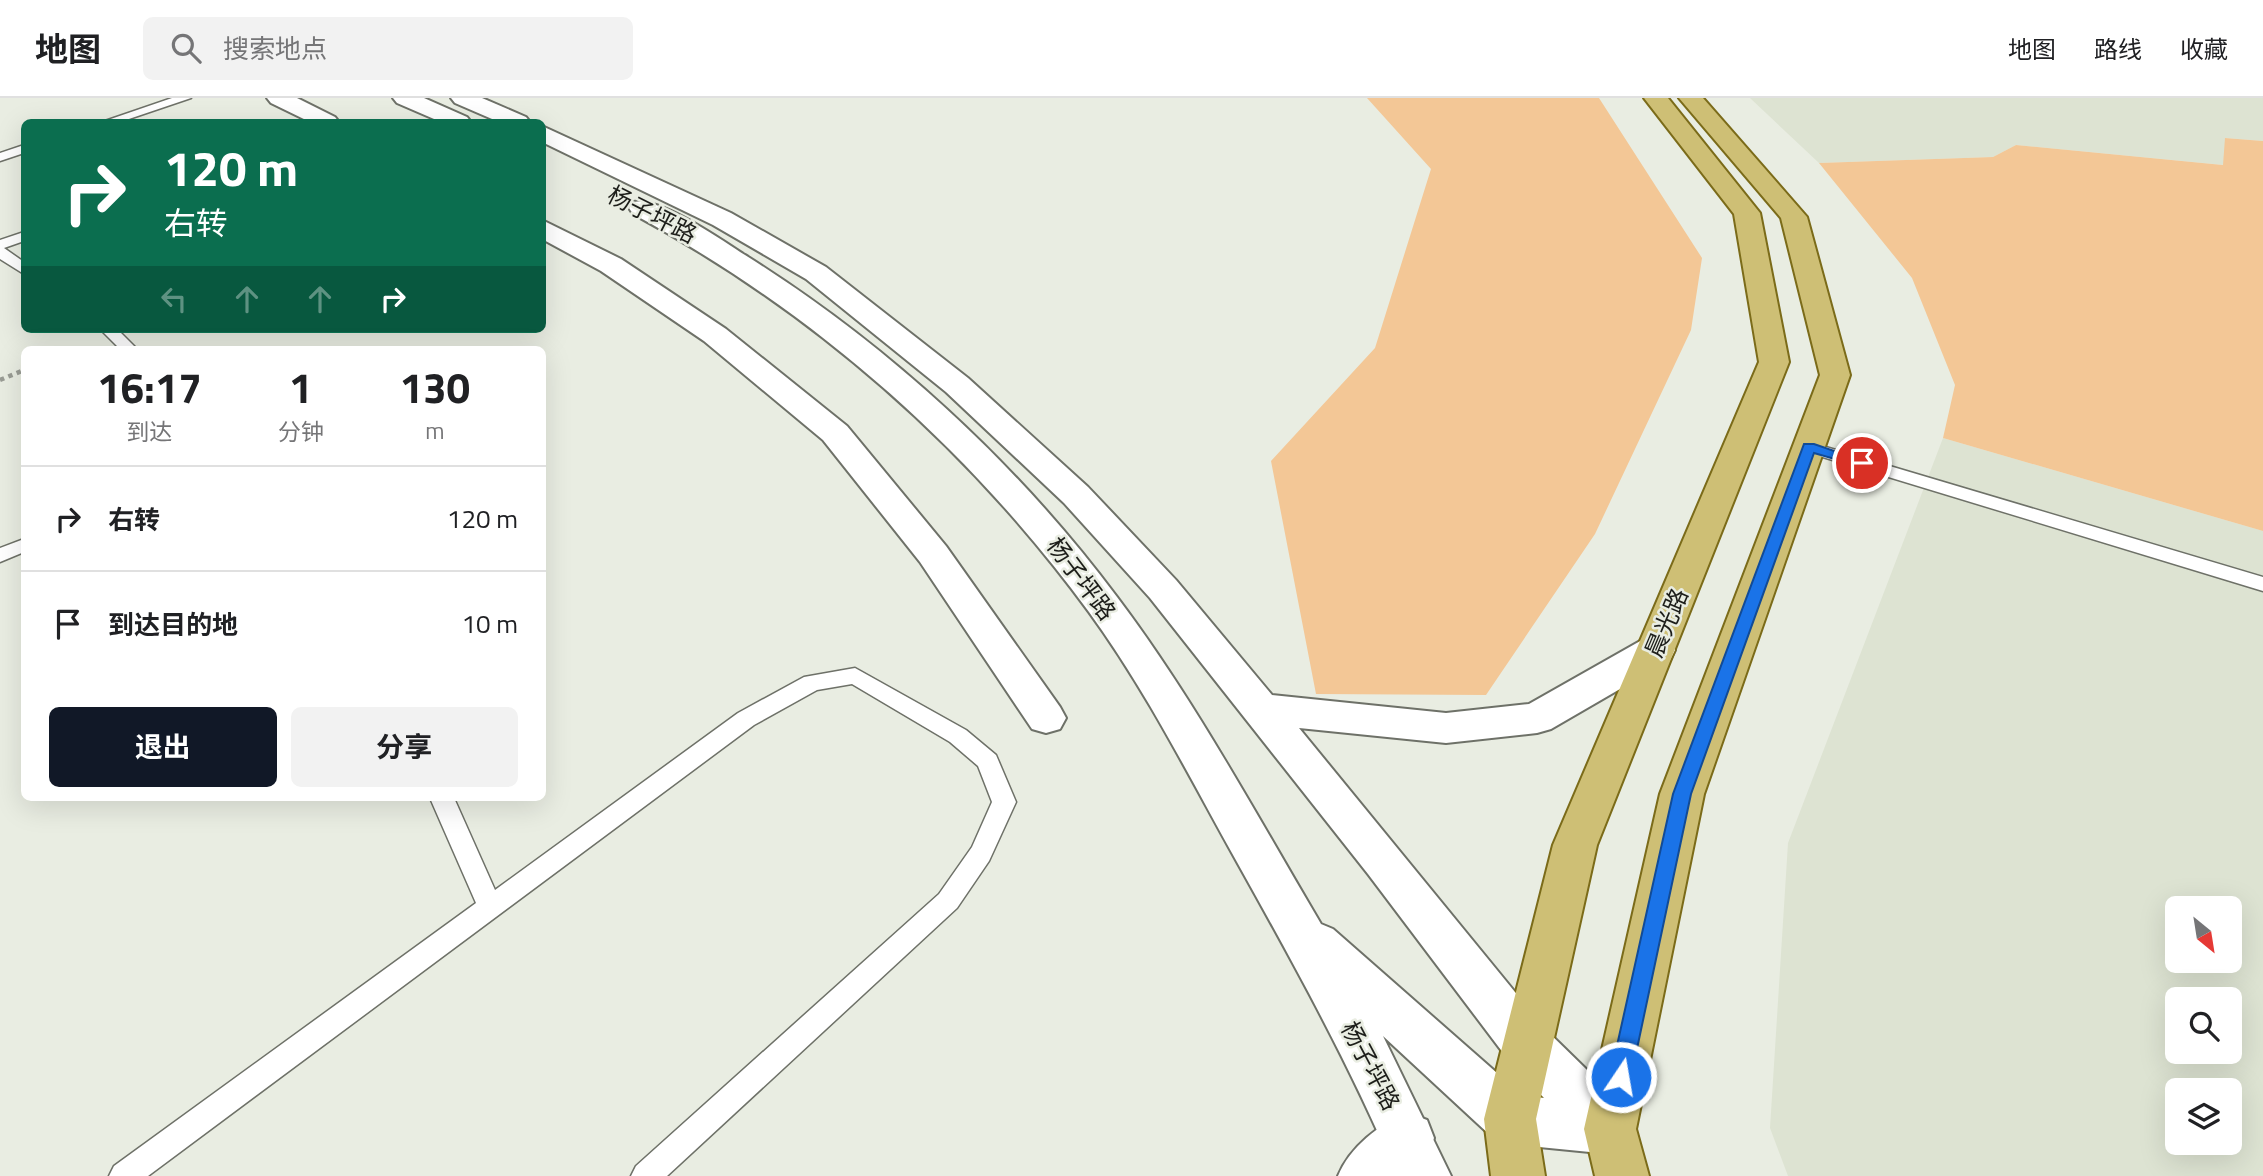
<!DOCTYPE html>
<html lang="zh">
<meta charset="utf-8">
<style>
:root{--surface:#fff;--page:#f2f2f2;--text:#202124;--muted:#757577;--line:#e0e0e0;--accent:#111827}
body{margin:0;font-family:"Titillium Web","Noto Sans SC",sans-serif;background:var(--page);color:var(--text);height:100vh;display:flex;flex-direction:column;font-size:26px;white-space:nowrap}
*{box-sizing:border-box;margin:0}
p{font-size:23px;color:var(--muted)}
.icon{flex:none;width:38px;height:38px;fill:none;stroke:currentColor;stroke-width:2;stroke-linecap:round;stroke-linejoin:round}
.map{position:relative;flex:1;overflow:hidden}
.panel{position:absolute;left:21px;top:248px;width:525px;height:455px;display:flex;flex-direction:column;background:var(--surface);border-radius:10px;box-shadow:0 7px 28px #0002}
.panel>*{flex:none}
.banner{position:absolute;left:21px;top:21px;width:525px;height:214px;border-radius:10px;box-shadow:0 7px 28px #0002;background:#0b6e4f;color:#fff;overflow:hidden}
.needle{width:46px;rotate:150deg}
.tools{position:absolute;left:2165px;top:798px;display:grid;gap:14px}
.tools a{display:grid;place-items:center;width:77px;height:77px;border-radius:10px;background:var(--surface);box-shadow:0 7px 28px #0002;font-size:35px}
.pin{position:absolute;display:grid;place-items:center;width:60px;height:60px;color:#fff;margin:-30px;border:4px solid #fff;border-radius:50%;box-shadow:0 2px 7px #0007}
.me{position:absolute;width:77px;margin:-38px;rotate:12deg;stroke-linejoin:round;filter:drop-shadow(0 0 5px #0008)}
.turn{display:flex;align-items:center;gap:24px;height:147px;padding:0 28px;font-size:32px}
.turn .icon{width:91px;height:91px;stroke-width:2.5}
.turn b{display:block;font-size:49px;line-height:60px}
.lanes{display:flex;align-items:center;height:66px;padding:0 28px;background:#0003;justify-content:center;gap:35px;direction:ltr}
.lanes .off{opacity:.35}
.eta{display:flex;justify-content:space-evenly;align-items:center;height:119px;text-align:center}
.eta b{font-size:42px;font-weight:700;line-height:49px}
.action{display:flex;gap:14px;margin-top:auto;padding:14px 28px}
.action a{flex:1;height:80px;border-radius:10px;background:var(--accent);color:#fff;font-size:28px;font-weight:700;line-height:80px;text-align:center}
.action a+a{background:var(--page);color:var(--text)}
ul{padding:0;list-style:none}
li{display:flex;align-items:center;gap:21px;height:105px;padding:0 28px;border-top:2px solid var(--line)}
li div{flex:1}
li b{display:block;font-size:26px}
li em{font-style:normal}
header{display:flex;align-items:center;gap:42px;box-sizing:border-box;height:98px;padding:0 35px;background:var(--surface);border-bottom:2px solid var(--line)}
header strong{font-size:33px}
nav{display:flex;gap:38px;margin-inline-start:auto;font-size:24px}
.search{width:490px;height:63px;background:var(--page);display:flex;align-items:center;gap:18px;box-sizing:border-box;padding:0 24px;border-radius:10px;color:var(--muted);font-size:26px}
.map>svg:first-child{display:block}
.built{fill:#dde3d2;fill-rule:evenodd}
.green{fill:#f3c796}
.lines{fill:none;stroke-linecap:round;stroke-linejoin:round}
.service-casing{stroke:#6e7168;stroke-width:3}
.minor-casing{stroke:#6e7168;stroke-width:4}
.secondary-casing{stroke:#6e7168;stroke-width:4}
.primary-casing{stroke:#7b6b19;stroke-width:4}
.path{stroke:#999c94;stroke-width:4.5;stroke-dasharray:4.5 4.5;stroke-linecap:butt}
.service{fill:#fff;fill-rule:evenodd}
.minor{fill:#fff;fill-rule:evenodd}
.secondary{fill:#fff;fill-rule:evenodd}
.primary{fill:#cebf75;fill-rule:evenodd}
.route{fill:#1a73e8;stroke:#114b97;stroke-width:2}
.labels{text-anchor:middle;stroke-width:5;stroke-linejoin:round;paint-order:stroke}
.street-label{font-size:24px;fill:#1d1e1a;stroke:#e9ede2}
</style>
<header>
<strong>地图</strong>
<div class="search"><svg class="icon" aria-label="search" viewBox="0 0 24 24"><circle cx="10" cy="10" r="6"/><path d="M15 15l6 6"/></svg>搜索地点</div>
<nav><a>地图</a><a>路线</a><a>收藏</a></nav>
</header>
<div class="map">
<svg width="2263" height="1078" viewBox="0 0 2263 1078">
<rect width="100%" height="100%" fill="#e9ede2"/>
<path class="built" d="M1750 0H2263V43L2226 40 2224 67 2016 47 1993 59 1819 65Z
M1943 340 2263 433V1078H1788L1770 1030 1788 745ZM2177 810H2230V863H2177ZM2177 901H2230V954H2177ZM2177 992H2230V1045H2177Z"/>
<path class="green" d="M1367 0H1599L1702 160 1691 232 1595 436 1486 597 1316 596 1271 363 1375 250 1431 71Z
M2225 40 2263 43V433L1943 340 1955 287 1912 180 1819 65 1993 59 2016 47 2223 67Z"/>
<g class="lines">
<defs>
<path id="service" d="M172 0H191L120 24H102Z
M24 47V55L0 63V55Z
M24 134V143L4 150 24 164V176L0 161V142Z
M100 231H117L138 252H121Z
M1809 344 2263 479V493L1803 353 1800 349Z
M24 441V454L0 464V450Z
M855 570 966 632 996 657 1016 704 989 763 957 810 667 1078H631L636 1068 939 796 972 749 992 704 978 668 950 644 852 586 817 592 754 627 148 1078H109L114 1068 476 805 430 700H454L495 792 738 615 804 579Z"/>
<path id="minor" d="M267 0H297L335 19 339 24H310L271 5Z
M542 122 621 161 726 231 847 328 946 448 1060 609 1066 620 1060 631 1046 635 1032 631 920 464 823 342 704 243 601 173 542 141Z
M1408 1015 1427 1022 1434 1040 1427 1058 1405 1078H1338C1350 1049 1379 1026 1408 1015Z"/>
<path id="secondary" d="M393 0H424L467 19 471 24H441L397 5Z
M451 0H482L526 19 530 24H499L455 5Z
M542 28 731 115 826 169 968 280 1088 389 1176 482 1272 597 1446 615 1529 606 1642 542 1656 538 1670 542 1675 552 1670 562 1551 631 1537 635 1446 645 1299 630 1546 932 1629 1013 1636 1031 1629 1049 1610 1056 1510 1046 1491 1038 1383 938 1451 1078H1397C1351 969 1294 866 1237 764 1190 680 1146 592 1089 514 968 349 813 213 633 116L629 110 633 104C659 98 722 142 745 157 887 246 1017 365 1117 499 1194 601 1256 716 1321 826L1333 831 1522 997 1544 1000 1510 964 1368 776 1150 500 1064 405 946 294 806 181 713 127 542 44Z"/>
<path id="primary" d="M1644 0H1668L1760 115 1789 264 1597 747 1536 1021 1545 1078H1491L1484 1021 1553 747 1759 264 1734 116Z
M1679 0H1703L1807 119 1850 277 1704 696 1636 1031 1649 1078H1595L1584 1031 1660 696 1820 277 1781 120Z"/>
</defs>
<use href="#service" class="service-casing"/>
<use href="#minor" class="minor-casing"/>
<use href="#secondary" class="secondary-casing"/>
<use href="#primary" class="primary-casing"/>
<path class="path" d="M0 282 24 272"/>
<use href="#service" class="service"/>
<use href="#minor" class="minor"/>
<use href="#secondary" class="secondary"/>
<use href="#primary" class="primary"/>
</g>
<path class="route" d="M1804 346H1814L1869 365 1862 369 1814 355 1691 696 1631 979 1628 986 1621 989 1613 986 1610 979 1673 696Z"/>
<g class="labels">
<g class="street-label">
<text transform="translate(652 117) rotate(27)" y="8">杨子坪路</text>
<text transform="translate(1081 481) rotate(53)" y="8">杨子坪路</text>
<text transform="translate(1667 525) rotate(-67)" y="8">晨光路</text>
<text transform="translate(1370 968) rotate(62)" y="8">杨子坪路</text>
</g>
</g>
</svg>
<div class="tools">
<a><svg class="needle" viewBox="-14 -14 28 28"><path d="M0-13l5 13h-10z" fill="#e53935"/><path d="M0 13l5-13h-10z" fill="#757577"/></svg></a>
<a><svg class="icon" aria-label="search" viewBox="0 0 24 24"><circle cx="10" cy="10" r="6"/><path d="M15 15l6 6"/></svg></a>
<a><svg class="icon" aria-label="layers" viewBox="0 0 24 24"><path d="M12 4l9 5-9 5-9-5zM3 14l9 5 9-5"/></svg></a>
</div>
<div class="pin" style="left:1862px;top:365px;background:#d93025"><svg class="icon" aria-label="arrive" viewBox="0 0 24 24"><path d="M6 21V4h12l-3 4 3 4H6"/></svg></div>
<svg class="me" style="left:1621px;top:979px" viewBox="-20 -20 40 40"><circle r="17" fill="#1a73e8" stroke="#fff" stroke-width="3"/><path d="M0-11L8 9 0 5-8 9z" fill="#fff"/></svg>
<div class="banner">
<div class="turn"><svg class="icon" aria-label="right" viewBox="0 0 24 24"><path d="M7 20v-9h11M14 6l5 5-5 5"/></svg><div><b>120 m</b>右转</div></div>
<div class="lanes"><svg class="icon off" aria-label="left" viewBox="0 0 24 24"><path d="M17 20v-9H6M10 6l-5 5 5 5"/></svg><svg class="icon off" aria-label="ahead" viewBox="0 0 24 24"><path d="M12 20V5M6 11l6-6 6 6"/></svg><svg class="icon off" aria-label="ahead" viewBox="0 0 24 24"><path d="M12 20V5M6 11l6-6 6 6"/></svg><svg class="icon" aria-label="right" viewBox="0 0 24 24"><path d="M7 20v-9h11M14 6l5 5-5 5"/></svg></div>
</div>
<section class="panel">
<div class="eta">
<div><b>16:17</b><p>到达</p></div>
<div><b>1</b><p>分钟</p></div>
<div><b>130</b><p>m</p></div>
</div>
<ul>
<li><svg class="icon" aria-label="right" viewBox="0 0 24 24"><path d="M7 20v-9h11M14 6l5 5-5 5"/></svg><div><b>右转</b></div><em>120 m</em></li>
<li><svg class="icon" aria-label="arrive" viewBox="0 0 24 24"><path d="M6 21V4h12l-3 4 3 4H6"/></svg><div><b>到达目的地</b></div><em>10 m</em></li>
</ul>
<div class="action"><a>退出</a><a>分享</a></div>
</section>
</div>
